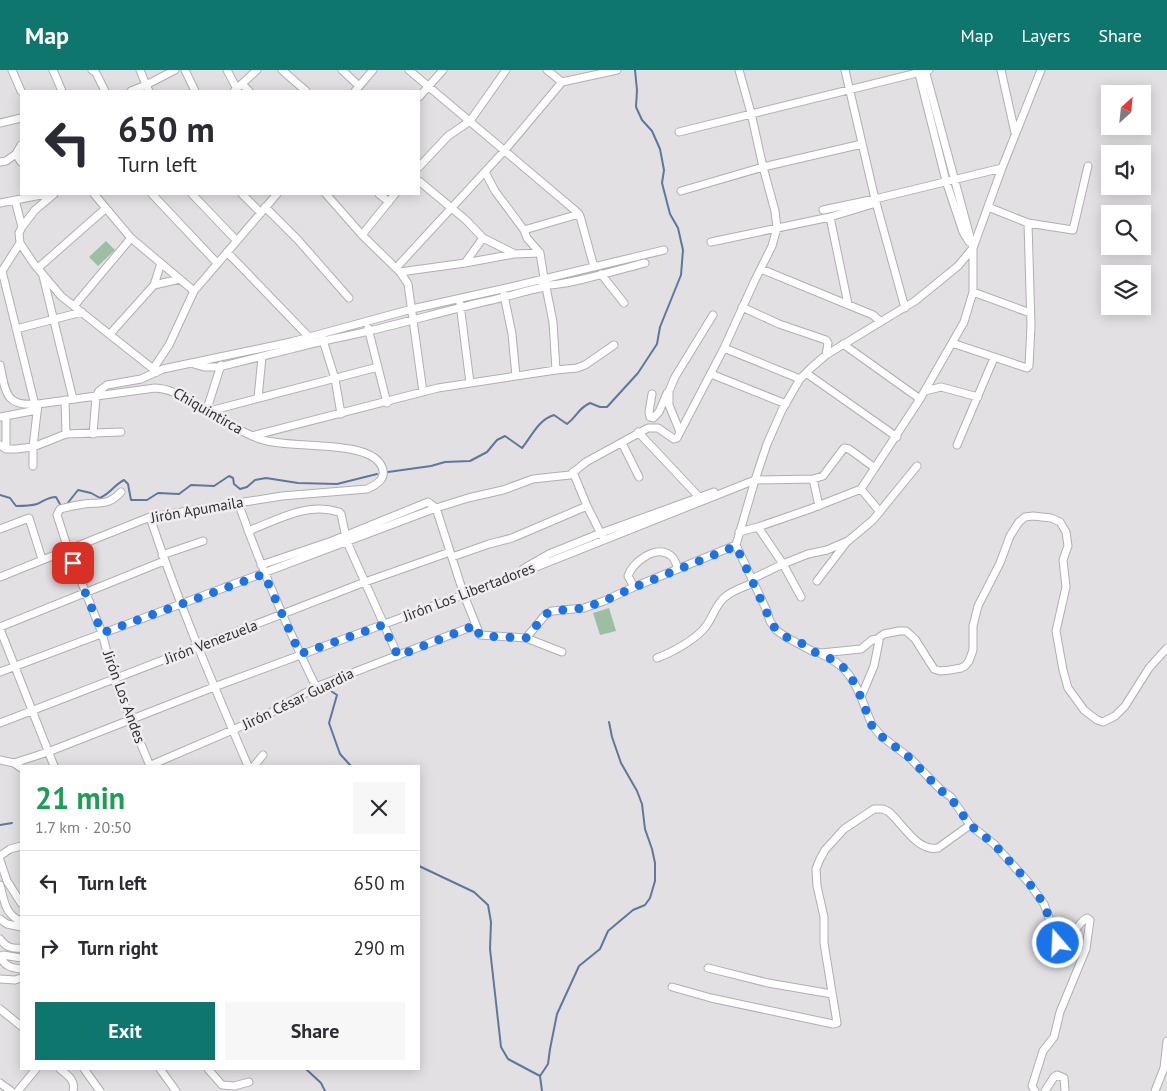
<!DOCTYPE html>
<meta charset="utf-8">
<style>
:root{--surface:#fff;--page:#f7f7f7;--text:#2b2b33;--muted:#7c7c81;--line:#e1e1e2;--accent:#0f766e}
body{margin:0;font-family:"PT Sans",sans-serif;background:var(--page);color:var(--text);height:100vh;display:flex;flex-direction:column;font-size:19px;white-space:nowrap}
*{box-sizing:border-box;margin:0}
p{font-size:16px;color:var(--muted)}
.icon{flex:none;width:28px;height:28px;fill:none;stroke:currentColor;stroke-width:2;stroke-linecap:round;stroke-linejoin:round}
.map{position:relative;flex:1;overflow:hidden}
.details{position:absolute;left:20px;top:695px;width:400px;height:305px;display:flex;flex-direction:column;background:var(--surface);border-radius:0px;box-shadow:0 2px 12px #0003}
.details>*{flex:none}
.guide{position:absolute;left:20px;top:20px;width:400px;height:105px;border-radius:0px;box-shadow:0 2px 12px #0003;background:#fff;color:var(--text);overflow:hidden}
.needle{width:32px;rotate:27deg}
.fabs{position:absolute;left:1101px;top:15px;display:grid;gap:10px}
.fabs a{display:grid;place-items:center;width:50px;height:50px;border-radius:0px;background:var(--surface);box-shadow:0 2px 12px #0003;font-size:25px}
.pin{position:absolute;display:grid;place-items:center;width:42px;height:42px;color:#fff;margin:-21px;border-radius:10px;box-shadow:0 2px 8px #0006}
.me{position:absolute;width:55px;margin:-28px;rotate:341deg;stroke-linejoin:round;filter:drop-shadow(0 0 4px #0008)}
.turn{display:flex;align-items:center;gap:18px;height:105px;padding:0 15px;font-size:22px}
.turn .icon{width:65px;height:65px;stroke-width:2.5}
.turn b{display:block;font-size:35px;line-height:42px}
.round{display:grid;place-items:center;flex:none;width:52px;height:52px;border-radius:0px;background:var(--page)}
.summary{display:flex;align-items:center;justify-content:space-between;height:85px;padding:0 15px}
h1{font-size:30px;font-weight:700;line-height:38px;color:#1e9e55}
.primary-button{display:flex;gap:10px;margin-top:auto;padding:10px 15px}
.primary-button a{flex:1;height:58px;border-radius:0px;background:var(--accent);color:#fff;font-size:20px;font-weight:700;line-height:58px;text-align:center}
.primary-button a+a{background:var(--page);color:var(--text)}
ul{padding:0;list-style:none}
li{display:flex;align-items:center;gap:15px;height:65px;padding:0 15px;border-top:1px solid var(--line)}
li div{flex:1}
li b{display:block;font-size:19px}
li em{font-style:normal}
header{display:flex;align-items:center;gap:30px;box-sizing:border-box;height:70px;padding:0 25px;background:var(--accent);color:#fff}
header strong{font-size:24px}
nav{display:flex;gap:28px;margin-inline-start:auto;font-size:18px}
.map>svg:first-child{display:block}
.green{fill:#9cbea3}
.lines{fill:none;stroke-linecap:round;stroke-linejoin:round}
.stream{stroke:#5f779b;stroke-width:2}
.minor-casing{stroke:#b1aeb1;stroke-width:9}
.minor{stroke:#fff;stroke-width:7}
.route{stroke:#1a73e8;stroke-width:9;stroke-dasharray:0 16.2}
.labels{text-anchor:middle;stroke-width:5;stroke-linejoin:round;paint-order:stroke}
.street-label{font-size:15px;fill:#313031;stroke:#f0edf0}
</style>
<header>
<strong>Map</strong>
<nav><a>Map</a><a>Layers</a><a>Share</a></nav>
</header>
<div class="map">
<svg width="1167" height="1021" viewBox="0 0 1167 1021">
<rect width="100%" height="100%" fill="#e3e0e3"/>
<path class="green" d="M106 171 115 180 98 196 89 187Z
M609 538 616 561 600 565 593 543Z"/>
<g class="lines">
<path class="stream" d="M388 402 431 396 445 392 470 391 487 382 497 370 505 366 522 378C532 366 538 350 554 345L567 354C578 346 577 339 590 333L600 337H607L638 303 657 274 660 257 681 205 683 180 678 158 670 144 662 113 664 100 660 79 652 61 642 50 636 37 637 20 635 0
M0 425 10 428 16 436C23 436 30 436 37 434 44 431 48 427 56 427L61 436 67 434 78 420 91 423 100 428C111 423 114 415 124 410L128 414 131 430H147L158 423 179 424 191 415 214 416 229 406 233 408 234 414 240 419 247 417 255 410 266 408 298 413 337 414 377 404
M328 619 337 625 329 653 340 684 351 696
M0 755 12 753
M419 796 474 822 488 835 491 852 490 879 501 977 508 989 540 1006 542 1021
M306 999 321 1013 325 1021
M540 1006 548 994 550 979 557 944 579 896 600 879 608 861 633 840 645 835 650 828 655 811V793L652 779 645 759 642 734 637 721 621 693 612 667 609 652"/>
<defs>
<path id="minor" d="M12 0 21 21
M53 0 62 21
M92 0 96 3 105 21
M140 0 146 15 175 0
M185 0 195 21
M227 0 237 19
M282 0 306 21
M342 0 359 16
M409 0 577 142 580 146 594 197
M547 0 562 12
M845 0 875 129 905 238
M918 0 946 111 963 162 969 172
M1001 0 1015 63
M242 14 249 21
M131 21 146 15 149 21
M234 21 257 0
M355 21 373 0
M419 27 443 0
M0 53 21 48
M679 62 929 0
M21 75 16 84 21 92
M0 92 6 91 16 84
M419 97 448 66 470 51 506 0
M485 102 495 121 524 160
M419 111 466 150 483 168 513 183
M681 121 763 97 862 74
M54 124 35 140 22 157 19 163 20 173 34 194 61 226 157 302
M94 124 131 168 194 221
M152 124 217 193
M192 124 236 170
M242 124 261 143
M326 124 362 165 400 202 408 214 423 322
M379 124 389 132
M15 130 22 157
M0 133 46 124
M265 137 298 170 349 228
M988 137 1028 153 1073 160 1088 96
M823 140 875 129 1002 98
M830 147 848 234
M362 165 395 124
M711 172 830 147 876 133
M20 173 2 201 35 335
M227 182 310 268
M465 193 483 168
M38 198 105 139
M396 198 505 80 562 12 617 0
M761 199 873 245 881 252
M400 202 465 193 514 184 540 183
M601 204 624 233
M43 206 73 329
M544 208 540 183 527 168 524 160 579 144
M542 214C553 220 628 197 645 193
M154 215 180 209
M973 222 1030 243
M504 225 512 264 516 306
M460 234 470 313
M74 236 131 168
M742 237 779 254 826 270 828 273 826 285
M368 258 387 333
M16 259 82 242
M110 264 154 215 161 193
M322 267 335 309 341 344
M952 273 1027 298 1029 296 1031 256 1028 153
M843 274 920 329
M724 278 800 309
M291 279C317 272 343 267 369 261 407 252 445 241 483 232 505 228 525 220 546 217L553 252 556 300
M194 294 204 297H219L291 279V275
M0 295C6 323 5 337 38 334L155 318C175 319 182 328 199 338 218 349 239 361 260 369 289 380 370 368 382 397 387 409 376 415 367 419L282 426 150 447 0 507
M153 299 169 275 194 221 277 124
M806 303 897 367
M711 304 786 334
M925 321 941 317 978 327
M652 324 649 342 650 347 653 348 659 342 667 323
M258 328 262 287
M65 330 66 364
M206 342 378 297
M206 342 221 295
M6 346V379
M0 347 37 340
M638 362 701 429
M680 362 669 335V321L675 307 713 245
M93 364 96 327 99 321 107 315 141 309 163 299 291 272 412 239 502 219 664 180
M252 366 438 318 556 300 577 298 585 295 614 275
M622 373 639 407
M0 375 6 379H16L33 377 66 364 121 362
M957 375 994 288
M33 396V377L38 334
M573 402 587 436 602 466
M813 409 823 406 844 378 849 379 875 398
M861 419 880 442
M121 422C108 436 101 432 84 434 76 435 68 437 60 439L57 445 68 479 102 563 114 609 150 696
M238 432C260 496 287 557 316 617
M150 447C178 532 213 614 248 696
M758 457 783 494 808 484 827 480 848 471 873 450 917 396
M0 459 29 448 42 489
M248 461C278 450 306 432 339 442L341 444 347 472 398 586
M739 462 758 457 810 439 861 419 920 329 964 252 973 222V178L925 0
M162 485 203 471
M452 487 489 474 512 468 587 436
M261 495 332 471 428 432 436 438 464 525 480 565 526 568 562 582
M523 499 549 484 601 463 714 422
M752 509 783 494 801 527
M817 511 846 473
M634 517 628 506C632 492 656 475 670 485 675 488 676 494 678 499
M0 557 164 491
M0 559 54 696
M526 568 546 544 552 541 584 538 604 531 634 517 736 475
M877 569 884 564 899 561H906L915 569 934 599 940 601 950 600 961 598 965 596 969 591 973 580V556L978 536 1000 493 1010 466 1019 452 1025 447 1033 446 1051 448 1060 452 1066 462 1068 476 1063 490 1066 517 1056 561 1063 600 1068 618 1084 640 1097 650 1103 652 1115 646 1125 636 1149 598 1167 578
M821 584C843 594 851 604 861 627
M657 588C671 583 697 569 706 556 713 547 716 534 725 527 733 520 744 517 753 513
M0 602 436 438 468 428 503 420 533 409 570 405 586 392 648 358H658L674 369 677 368 724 278 755 210 772 176 777 158 775 141 763 97 751 43 739 0
M0 653 365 512 450 482
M0 690 14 693 21 698
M14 693 48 682 214 617 506 509 755 410 813 409 819 436
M149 696 265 646 316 617 476 555
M254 696 263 685
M0 786 10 779 21 776
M0 790 7 811 21 833
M0 815C4 830 5 845 21 851
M0 849 7 854 21 857
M0 869C6 877 11 879 21 878
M21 888 3 885 1 886C3 896 12 898 21 899
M708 898 768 913 832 924
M0 909 15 910 21 908
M672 917 711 928 833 954 837 953 824 873V847L817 816 816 799 820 789 825 780 844 759 874 739H883L889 742C903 754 917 782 938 778L970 755
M0 939 21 956
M60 999C67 1005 76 1010 73 1021
M84 999 100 1021
M160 999 176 1021
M208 999 222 1015 234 1016 249 1012
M0 1013 11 1021
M18 1021 36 999
M1035 1021 1032 1016 1043 981 1054 967 1060 942 1086 879 1090 850 1087 848C1076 853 1074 870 1061 874L1058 873 1044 834 1029 813 994 774 970 755 951 727 940 719 910 688 881 666 872 655 861 627 874 596 879 571 877 569 872 570 861 579 821 583 812 581 786 567 776 560 770 551 766 539 736 475 755 410 767 374 782 340 800 309 812 297 826 285 915 231 958 196 973 178 1002 98 1041 0
M1045 1021 1054 1007 1057 1005 1064 1008 1065 1021
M1155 1021 1164 998 1167 971"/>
</defs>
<use href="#minor" class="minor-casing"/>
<use href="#minor" class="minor"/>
</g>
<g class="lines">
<path class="route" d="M73 493 102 563 264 504 300 584 383 555 398 586 476 555 479 564 483 566 526 568 546 544 552 541 584 538 604 531 630 519 736 476 773 556 786 567 803 574 812 581 836 591 843 597 856 615 872 656 881 666 910 688 940 720 950 727 970 755 994 774 1029 813 1044 834 1058 873"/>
</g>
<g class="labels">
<g class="street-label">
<text transform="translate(208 341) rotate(30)" y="5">Chiquintirca</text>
<text transform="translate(197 440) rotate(-10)" y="5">Jirón Apumaila</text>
<text transform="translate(469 522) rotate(-21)" y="5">Jirón Los Libertadores</text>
<text transform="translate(211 572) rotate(-21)" y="5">Jirón Venezuela</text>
<text transform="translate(124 627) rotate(70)" y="5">Jirón Los Andes</text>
<text transform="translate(298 629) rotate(-26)" y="5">Jirón César Guardia</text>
</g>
</g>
</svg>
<div class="fabs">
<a><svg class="needle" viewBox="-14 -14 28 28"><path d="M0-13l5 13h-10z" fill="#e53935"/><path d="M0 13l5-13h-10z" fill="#7c7c81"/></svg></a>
<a><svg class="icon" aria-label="sound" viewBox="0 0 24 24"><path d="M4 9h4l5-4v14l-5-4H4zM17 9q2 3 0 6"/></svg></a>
<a><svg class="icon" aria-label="search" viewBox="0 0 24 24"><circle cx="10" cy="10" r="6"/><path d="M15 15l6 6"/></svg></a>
<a><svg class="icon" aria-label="layers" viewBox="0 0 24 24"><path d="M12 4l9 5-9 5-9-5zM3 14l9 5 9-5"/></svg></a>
</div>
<div class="pin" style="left:73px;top:493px;background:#d93025"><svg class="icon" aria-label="arrive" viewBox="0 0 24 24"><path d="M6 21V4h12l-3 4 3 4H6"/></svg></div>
<svg class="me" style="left:1058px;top:873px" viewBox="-20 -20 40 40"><circle r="17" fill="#1a73e8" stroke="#fff" stroke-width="3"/><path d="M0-11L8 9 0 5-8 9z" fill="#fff"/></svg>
<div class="guide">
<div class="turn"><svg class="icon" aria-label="left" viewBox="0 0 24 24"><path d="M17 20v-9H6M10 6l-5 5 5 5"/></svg><div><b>650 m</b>Turn left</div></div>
</div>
<section class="details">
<div class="summary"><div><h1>21 min</h1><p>1.7 km · 20:50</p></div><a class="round"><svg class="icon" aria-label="close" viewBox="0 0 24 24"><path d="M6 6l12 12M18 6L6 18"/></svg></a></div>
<ul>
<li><svg class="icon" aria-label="left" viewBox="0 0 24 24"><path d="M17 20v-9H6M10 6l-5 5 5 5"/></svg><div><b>Turn left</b></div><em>650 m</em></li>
<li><svg class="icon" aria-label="right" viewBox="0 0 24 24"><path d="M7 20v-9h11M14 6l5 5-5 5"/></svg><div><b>Turn right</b></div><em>290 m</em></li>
</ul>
<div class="primary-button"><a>Exit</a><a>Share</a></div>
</section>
</div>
